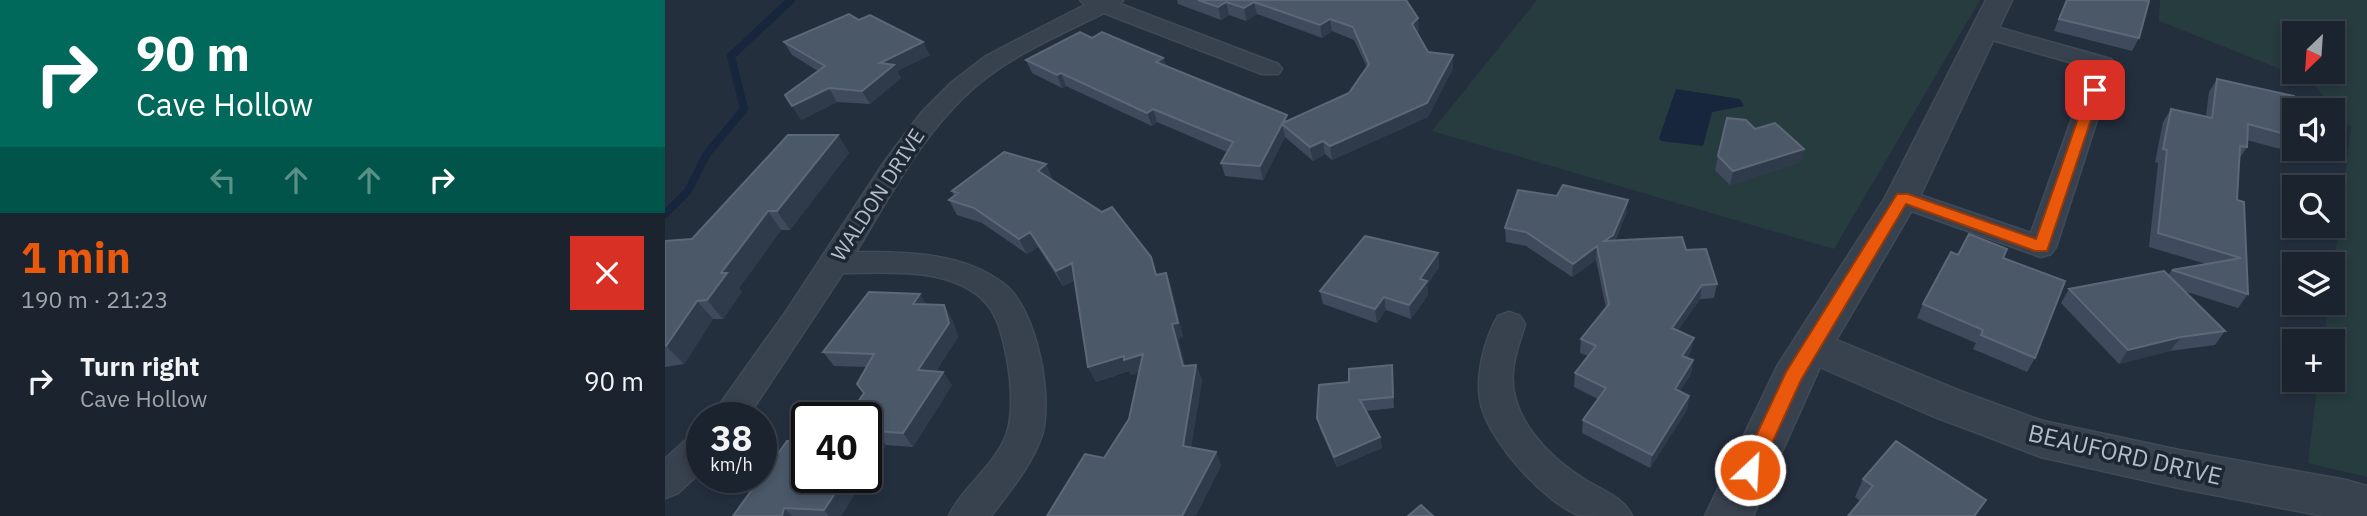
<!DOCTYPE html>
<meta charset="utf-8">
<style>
:root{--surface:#1b232e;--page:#282f3a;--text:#f1f3f6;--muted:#a0a4aa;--line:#39404a;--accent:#ea580c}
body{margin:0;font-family:"IBM Plex Sans",sans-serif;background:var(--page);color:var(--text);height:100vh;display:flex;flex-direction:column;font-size:26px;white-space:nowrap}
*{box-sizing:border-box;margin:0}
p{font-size:23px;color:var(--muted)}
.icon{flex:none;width:38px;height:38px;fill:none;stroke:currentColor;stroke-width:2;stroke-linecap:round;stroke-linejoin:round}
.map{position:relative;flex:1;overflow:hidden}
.drawer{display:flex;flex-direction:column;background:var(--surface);width:665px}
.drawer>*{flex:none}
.top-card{background:#00695c;color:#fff;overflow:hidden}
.needle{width:46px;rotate:205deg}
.tools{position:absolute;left:1617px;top:21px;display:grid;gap:14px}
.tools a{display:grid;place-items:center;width:63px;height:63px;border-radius:0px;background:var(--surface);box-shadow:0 4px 10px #0003,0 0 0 2px var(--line);font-size:35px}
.speed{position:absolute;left:21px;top:402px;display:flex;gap:14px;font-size:35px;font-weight:700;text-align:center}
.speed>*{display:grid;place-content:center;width:91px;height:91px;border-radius:50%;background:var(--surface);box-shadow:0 4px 10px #0003,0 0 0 2px var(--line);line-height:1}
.speed small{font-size:18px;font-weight:400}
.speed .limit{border:4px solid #111;border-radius:10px;background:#fff;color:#111}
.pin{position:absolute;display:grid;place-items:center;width:60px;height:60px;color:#fff;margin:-30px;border-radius:14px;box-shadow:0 4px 10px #0006}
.me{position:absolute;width:77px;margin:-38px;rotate:25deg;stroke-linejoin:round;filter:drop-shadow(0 0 5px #0008)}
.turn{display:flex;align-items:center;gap:24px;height:147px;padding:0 21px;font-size:32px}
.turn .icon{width:91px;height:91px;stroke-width:2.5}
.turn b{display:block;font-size:49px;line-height:60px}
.lanes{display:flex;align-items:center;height:66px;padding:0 21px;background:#0003;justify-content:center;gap:35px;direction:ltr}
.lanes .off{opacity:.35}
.round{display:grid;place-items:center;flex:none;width:74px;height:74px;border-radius:0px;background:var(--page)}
.head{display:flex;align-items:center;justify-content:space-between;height:119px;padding:0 21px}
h1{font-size:42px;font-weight:700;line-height:52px;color:var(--accent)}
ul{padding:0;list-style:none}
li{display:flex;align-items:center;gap:21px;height:98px;padding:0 21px}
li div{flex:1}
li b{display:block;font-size:26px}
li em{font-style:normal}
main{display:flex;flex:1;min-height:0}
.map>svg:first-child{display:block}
.green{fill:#263c3f;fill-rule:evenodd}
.water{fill:#17263c}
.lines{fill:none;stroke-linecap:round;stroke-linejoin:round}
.stream{stroke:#17263c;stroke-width:8}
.minor-casing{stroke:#414a57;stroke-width:3}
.tertiary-casing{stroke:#414a57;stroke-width:3}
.minor{fill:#38414e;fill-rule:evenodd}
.tertiary{fill:#38414e;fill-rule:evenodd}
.wall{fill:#3f4b5c}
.shaded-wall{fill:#2f3b4b}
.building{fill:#4b5868;stroke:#5c6777;stroke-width:2}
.route{fill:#ea580c;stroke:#983908;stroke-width:2}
.labels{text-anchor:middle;stroke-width:7;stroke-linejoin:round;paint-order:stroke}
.street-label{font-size:21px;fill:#b4bcc9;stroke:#1d2633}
.near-street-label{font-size:24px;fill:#b4bcc9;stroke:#1d2633}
</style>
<main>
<section class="drawer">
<div class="top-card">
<div class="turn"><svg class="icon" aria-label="right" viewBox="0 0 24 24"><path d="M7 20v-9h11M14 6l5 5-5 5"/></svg><div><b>90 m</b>Cave Hollow</div></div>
<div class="lanes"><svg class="icon off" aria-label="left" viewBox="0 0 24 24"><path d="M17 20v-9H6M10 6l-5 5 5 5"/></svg><svg class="icon off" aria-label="ahead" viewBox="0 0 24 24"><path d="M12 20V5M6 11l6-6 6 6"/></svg><svg class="icon off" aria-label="ahead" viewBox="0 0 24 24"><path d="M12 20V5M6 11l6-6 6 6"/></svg><svg class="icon" aria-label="right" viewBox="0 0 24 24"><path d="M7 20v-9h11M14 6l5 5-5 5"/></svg></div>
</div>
<div class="head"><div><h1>1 min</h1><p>190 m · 21:23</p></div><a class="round" style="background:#d93025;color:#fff"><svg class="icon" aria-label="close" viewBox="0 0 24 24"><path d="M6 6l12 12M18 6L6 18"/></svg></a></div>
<ul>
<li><svg class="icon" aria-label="right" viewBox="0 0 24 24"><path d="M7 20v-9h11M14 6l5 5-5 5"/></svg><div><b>Turn right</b><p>Cave Hollow</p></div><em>90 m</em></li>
</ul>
</section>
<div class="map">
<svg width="1702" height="516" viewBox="0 0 1702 516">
<rect width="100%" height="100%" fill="#242f3e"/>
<path class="green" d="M872 0H1315L1169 249 767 131Z
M1495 0H1702V477L1643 463 1653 380H1668V341H1658L1664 303H1668V270L1686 128 1646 81 1494 21ZM1629 33H1668V72H1629Z"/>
<path class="water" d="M1011 89 1075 99 1079 106 1047 112 1038 146 996 141 994 138Z"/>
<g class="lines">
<path class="stream" d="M0 214 23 191 41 155 79 109 66 56 126 0"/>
<defs>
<path id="minor" d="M415 0H458L455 4 613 64 617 69 613 74H597L439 13C399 33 358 50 322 77 263 122 228 191 191 252 241 252 297 252 339 284 372 309 388 397 377 435 367 465 344 492 326 516H284C298 486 332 464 342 433 349 410 346 381 342 358 338 340 334 317 321 303 287 266 223 273 178 273L82 418H45L120 313 220 161 257 112 286 83 321 56 420 5Z
M1321 24 1446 59 1450 64 1391 247 1386 254 1376 257 1227 204 1223 198 1227 192 1237 189 1366 233 1425 68 1313 36 1310 31 1313 26Z
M844 312 855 316 860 324C856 339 849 355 848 371 843 417 885 459 922 481 939 491 959 498 967 516 952 516 927 516 913 515 878 501 820 437 815 399 811 372 820 339 833 316Z
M37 433V471L13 493 0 498V459L24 437Z"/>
<path id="tertiary" d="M1321 0H1347L1254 198 1171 340 1295 391 1378 421 1514 450 1681 480 1702 486V516H1658L1514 488 1376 457 1265 415 1155 367 1088 516H1040L1113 365 1220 198Z"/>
</defs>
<use href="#minor" class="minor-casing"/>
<use href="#tertiary" class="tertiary-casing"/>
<use href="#minor" class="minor"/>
<use href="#tertiary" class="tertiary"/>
</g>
<path class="wall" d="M512 0H741L754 30 752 33 763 52 788 68 763 117 667 160 660 154 648 161 620 137 598 180 560 176 556 163 562 152 492 122 487 126 401 86 397 88 367 73 361 60 427 38 498 58 501 66 623 121 684 93 702 67 689 40 667 31 657 38 592 14 581 21 564 15 556 20 513 4Z
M1401 0H1476L1474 38 1467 51 1389 31Z
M119 42 265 55 232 71 236 78 205 104 172 102 136 120 153 71 127 55Z
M1552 79 1628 136 1619 150 1582 140V147L1574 159 1572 200 1583 294 1573 308 1519 291 1560 331 1550 345 1505 351 1454 364 1396 303 1404 289 1503 275 1507 270 1541 264 1484 247 1493 163 1490 162 1498 122 1506 109 1541 116 1544 92Z
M1090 129 1139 149 1135 162 1065 185 1050 170 1053 156Z
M173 135 184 153 125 230H116L74 288 77 292 58 319H48L19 364 0 367V241L27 239Z
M381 164 387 179 386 180 506 287 518 337 513 339 520 366 531 365 537 380 526 447 551 452 556 466 439 458 464 419 474 372 466 375 464 371 431 382 423 367 410 280 398 286 373 247 362 254 317 223 292 215 284 200 289 196 287 191Z
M892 196 963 200 961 214 950 241 1021 250 1052 284 1049 298 1035 299 1013 330 1026 351 1022 358 1028 360 1026 374 1014 392 1024 396 1022 410 985 468 917 433 918 420 933 399 909 387 910 373 923 356 915 353 916 339 941 308 931 260 907 277 861 246 841 242 840 228Z
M773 253 774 267 762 285 763 295 746 319 721 310 712 323 658 304 655 291Z
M1293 255 1338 258 1370 358 1362 372 1308 349 1311 343 1252 318 1258 304Z
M262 304 287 319 293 337 271 371 287 385 248 447 221 445 201 476V418L199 393 202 367 169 366 158 352Z
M728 376 729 408 701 411 715 437 717 448 672 467 655 429 652 418 684 382Z
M142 478H200L176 516H68Z
M1198 479 1321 500 1311 516H1183L1195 501 1190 497Z"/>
<path class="shaded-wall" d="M561 2 564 15 556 20 553 7Z
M589 2 592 14 581 21 579 8Z
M753 18 754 30 748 37 747 24Z
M665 19 667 31 657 38 655 25Z
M258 42 265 55 232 71 236 78 205 104 197 91 215 63Z
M788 55V68L763 117 667 160 665 146Z
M498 58 502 71 491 62Z
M396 73 401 86 397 88 392 75Z
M164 88 172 102 136 120 127 106Z
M488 109 492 122 487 126 482 113Z
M617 124 620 137 598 180 595 166Z
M173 135 184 153 125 230 112 211Z
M658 141 660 154 648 161 645 147Z
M1139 149 1135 162 1065 185 1068 171Z
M381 164 387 179 379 186 373 171Z
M963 200 961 214 946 248 939 241Z
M103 211 116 230 74 288 77 292 58 319 42 300 56 273Z
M365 232 373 247 362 254 354 239Z
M932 246 931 260 907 277 908 264Z
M773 253 774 267 762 285 763 295 746 319 744 305 755 279Z
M407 263 414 278 398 286 391 271Z
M501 273 506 287 518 337 513 339 524 381 518 366 507 324Z
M1037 285 1035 299 1005 342 1007 328Z
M255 294 264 308 248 304Z
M719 297 721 310 712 323 710 309Z
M32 301 48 319 19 364 1 346Z
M279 305 287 319 293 337 263 384 253 370Z
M1516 337 1505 351 1454 364 1463 350Z
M1029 338 1026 351 1015 369 1017 356Z
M478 354 484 369 466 375 464 371 431 382 423 367 459 356Z
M1028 360 1026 374 1007 403 1010 389Z
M531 365 537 380 524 460 518 446Z
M727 365 728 376 729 408 728 397Z
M278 372 287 385 248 447 238 433Z
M1024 396 1022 410 985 468 987 455Z
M210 431 221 445 201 476V445Z
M715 437 717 448 672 467 669 457Z
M551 452 556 466 531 516H517Z
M180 478H200L176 516H164L159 510Z
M119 508 127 516H117Z"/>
<path class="building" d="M533 0H741L753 18 747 24 763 52 788 55 762 103 665 146 658 141 645 147 617 124 595 166 556 163 568 142 488 109 482 113 396 73 392 75 361 60 415 32 427 38 437 32 498 58 491 62 622 115 618 123 684 93 704 64 688 27 665 19 655 25 589 2 579 8 561 2 553 7Z
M1402 0H1476L1484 1 1474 38 1394 19Z
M184 14 194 20 205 15 258 42 215 63 229 65 197 91 164 88 127 106 120 95 160 66 119 42Z
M1552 79 1629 96 1628 136 1583 124 1582 147 1575 146 1572 200 1579 202 1583 294 1507 270 1576 258 1493 233 1502 150 1498 149 1506 109 1547 118Z
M1062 118 1081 120 1090 129 1110 123 1139 149 1068 171 1053 156Z
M123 135H173L112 211H103L56 273H62L42 300 32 301 1 346H0V241L27 239Z
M339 152 381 164 373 171 437 212 447 207 486 257 491 275 501 273 513 323 507 324 518 366 531 365 518 446 551 452 517 516H382L420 454 439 458 464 419 478 354 459 360V356L423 367 407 263 391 271 365 232 354 239 309 208 284 200 293 193 287 191Z
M898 185 963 200 948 235 939 241 1017 237 1021 250 1041 249 1052 284 1037 285 1007 328 1029 338 1017 356 1028 360 1010 389 1024 396 987 455 918 420 941 388 910 373 931 346 916 339 944 304 932 246 908 264 861 232 840 228 853 190 892 196Z
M1304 234 1342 249 1338 258 1400 281 1370 358 1316 335 1318 330 1258 304 1286 252 1293 255Z
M700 236 773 253 755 279 762 281 744 305 719 297 710 309 655 291Z
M1499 271 1560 331 1516 337 1463 350 1404 289Z
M204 292 255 294 248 304 279 305 284 323 253 370 278 372 238 433 210 431 201 445V418H182L199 393 192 384 209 354 158 352Z
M727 365 728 397 695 400 715 437 669 457 652 418 654 385 684 382V369Z
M122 441 142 442V478H180L159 510 119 508 117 516H68Z
M1231 441 1321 500 1309 516H1183L1208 486 1198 479Z
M756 505 768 516H743Z"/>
<path class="route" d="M1430 86 1436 90 1382 251H1370L1241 204 1136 380 1092 476 1085 478 1078 476 1075 470 1121 372 1232 194H1243L1371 239 1423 90Z"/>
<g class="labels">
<g class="street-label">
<text transform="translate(213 195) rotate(-57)" y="7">WALDON DRIVE</text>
</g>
<g class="near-street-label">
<text transform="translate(1460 455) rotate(13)" y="8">BEAUFORD DRIVE</text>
</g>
</g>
</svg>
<div class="tools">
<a><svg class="needle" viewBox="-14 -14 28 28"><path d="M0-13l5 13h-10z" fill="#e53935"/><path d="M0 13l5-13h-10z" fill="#a0a4aa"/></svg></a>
<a><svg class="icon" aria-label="sound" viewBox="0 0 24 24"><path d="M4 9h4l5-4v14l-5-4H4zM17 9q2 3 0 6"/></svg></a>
<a><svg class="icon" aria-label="search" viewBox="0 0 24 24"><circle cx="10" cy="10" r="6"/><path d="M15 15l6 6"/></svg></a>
<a><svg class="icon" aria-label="layers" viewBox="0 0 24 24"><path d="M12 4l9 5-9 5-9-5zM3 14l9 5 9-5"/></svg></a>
<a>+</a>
</div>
<div class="speed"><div>38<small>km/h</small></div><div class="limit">40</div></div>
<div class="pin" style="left:1430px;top:90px;background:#d93025"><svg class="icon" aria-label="arrive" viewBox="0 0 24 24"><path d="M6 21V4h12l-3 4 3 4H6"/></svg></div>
<svg class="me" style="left:1085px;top:470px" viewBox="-20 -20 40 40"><circle r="17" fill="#ea580c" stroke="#fff" stroke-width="3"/><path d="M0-11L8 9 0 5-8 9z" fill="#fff"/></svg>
</div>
</main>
